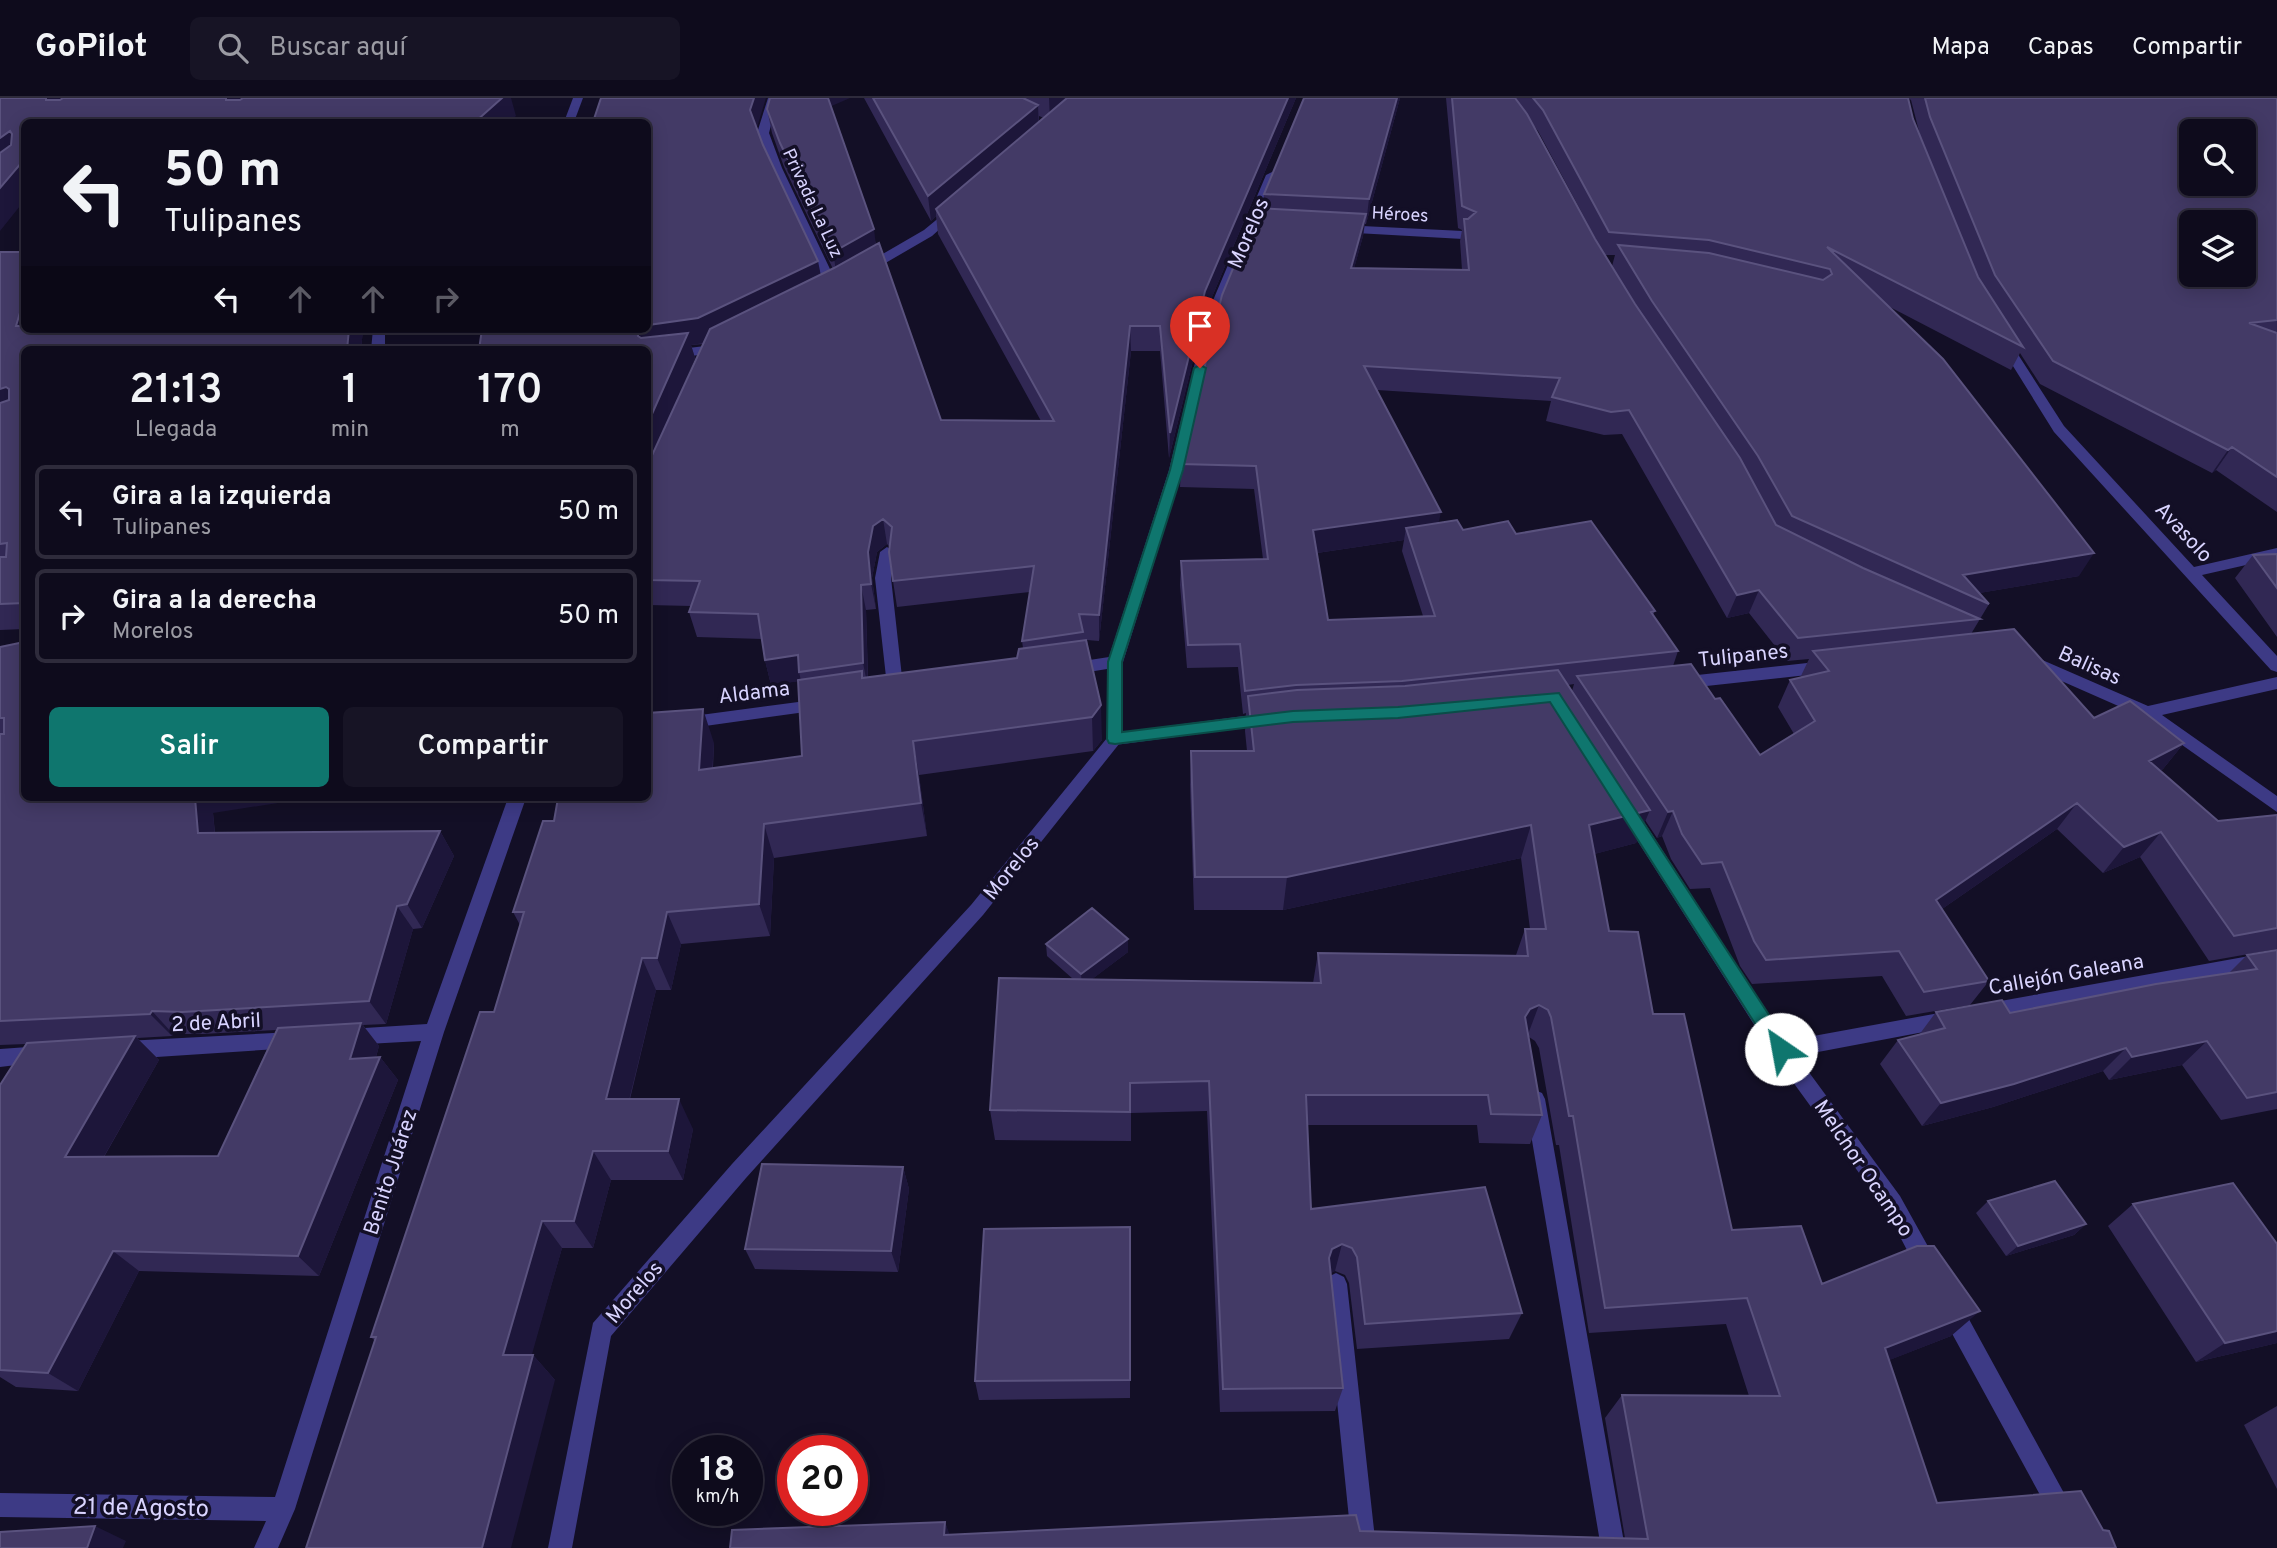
<!DOCTYPE html>
<html lang="es">
<meta charset="utf-8">
<style>
:root{--surface:#0e0b1c;--page:#171425;--text:#f1f3f6;--muted:#9b9ba3;--line:#2e2b3b;--accent:#0f766e}
body{margin:0;font-family:Overpass,sans-serif;background:var(--page);color:var(--text);height:100vh;display:flex;flex-direction:column;font-size:26px;white-space:nowrap}
*{box-sizing:border-box;margin:0}
p{font-size:23px;color:var(--muted)}
.icon{flex:none;width:38px;height:38px;fill:none;stroke:currentColor;stroke-width:2;stroke-linecap:round;stroke-linejoin:round}
.map{position:relative;flex:1;overflow:hidden}
.sheet{position:absolute;left:21px;top:248px;width:630px;height:455px;display:flex;flex-direction:column;background:var(--surface);border-radius:10px;box-shadow:0 4px 18px #0003,0 0 0 2px var(--line)}
.sheet>*{flex:none}
.top-card{position:absolute;left:21px;top:21px;width:630px;height:214px;border-radius:10px;box-shadow:0 4px 18px #0003,0 0 0 2px var(--line);background:#0e0b1c;color:var(--text);overflow:hidden}
.fabs{position:absolute;left:2179px;top:21px;display:grid;gap:14px}
.fabs a{display:grid;place-items:center;width:77px;height:77px;border-radius:10px;background:var(--surface);box-shadow:0 4px 18px #0003,0 0 0 2px var(--line);font-size:35px}
.speed{position:absolute;left:672px;top:1337px;display:flex;gap:14px;font-size:35px;font-weight:700;text-align:center}
.speed>*{display:grid;place-content:center;width:91px;height:91px;border-radius:50%;background:var(--surface);box-shadow:0 4px 18px #0003,0 0 0 2px var(--line);line-height:1}
.speed small{font-size:18px;font-weight:400}
.speed .limit{border:10px solid #d22;background:#fff;color:#111}
.pin{position:absolute;display:grid;place-items:center;width:60px;height:60px;color:#fff;margin:-72px -30px;border-radius:50% 50% 50% 0;rotate:-45deg;box-shadow:0 0 7px #0007}
.pin .icon{rotate:45deg}
.me{position:absolute;width:77px;margin:-38px;rotate:327deg;stroke-linejoin:round;filter:drop-shadow(0 0 5px #0008)}
.turn{display:flex;align-items:center;gap:24px;height:147px;padding:0 28px;font-size:32px}
.turn .icon{width:91px;height:91px;stroke-width:2.5}
.turn b{display:block;font-size:49px;line-height:60px}
.lanes{display:flex;align-items:center;height:66px;padding:0 28px;background:#0003;justify-content:center;gap:35px;direction:ltr}
.lanes .off{opacity:.35}
.eta{display:flex;justify-content:space-evenly;align-items:center;height:119px;text-align:center}
.eta b{font-size:42px;font-weight:600;line-height:49px}
.primary-button{display:flex;gap:14px;margin-top:auto;padding:14px 28px}
.primary-button a{flex:1;height:80px;border-radius:10px;background:var(--accent);color:#fff;font-size:28px;font-weight:600;line-height:80px;text-align:center}
.primary-button a+a{background:var(--page);color:var(--text)}
ul{padding:0;list-style:none}
li{display:flex;align-items:center;gap:21px;height:94px;margin:0 14px 10px;padding:0 14px;border:4px solid var(--line);border-radius:10px}
li div{flex:1}
li b{display:block;font-size:26px}
li em{font-style:normal}
header{display:flex;align-items:center;gap:42px;box-sizing:border-box;height:98px;padding:0 35px;background:var(--surface);border-bottom:2px solid var(--line)}
header strong{font-size:33px}
nav{display:flex;gap:38px;margin-inline-start:auto;font-size:24px}
.search{width:490px;height:63px;background:var(--page);display:flex;align-items:center;gap:18px;box-sizing:border-box;padding:0 24px;border-radius:10px;color:var(--muted);font-size:26px}
.map>svg:first-child{display:block}
.lines{fill:none;stroke-linecap:round;stroke-linejoin:round}
.service{fill:#3d3a85;fill-rule:evenodd}
.minor{fill:#3d3a85;fill-rule:evenodd}
.wall{fill:#312854;fill-rule:evenodd}
.shaded-wall{fill:#1d163a}
.building{fill:#433a66;stroke:#5a527e;stroke-width:2;fill-rule:evenodd}
.route{fill:#0f766e;stroke:#0a4d48;stroke-width:2}
.labels{text-anchor:middle;stroke-width:7;stroke-linejoin:round;paint-order:stroke}
.far-street-label{font-size:18px;fill:#d9d4ff;stroke:#130f26}
.street-label{font-size:21px;fill:#d9d4ff;stroke:#130f26}
.near-street-label{font-size:24px;fill:#d9d4ff;stroke:#130f26}
</style>
<header>
<strong>GoPilot</strong>
<div class="search"><svg class="icon" aria-label="search" viewBox="0 0 24 24"><circle cx="10" cy="10" r="6"/><path d="M15 15l6 6"/></svg>Buscar aquí</div>
<nav><a>Mapa</a><a>Capas</a><a>Compartir</a></nav>
</header>
<div class="map">
<svg width="2277" height="1450" viewBox="0 0 2277 1450">
<rect width="100%" height="100%" fill="#130f26"/>
<g class="lines">
<path class="service" d="M887 449 894 454 891 480 904 597 896 603 888 597 875 480 880 454Z
M1825 563 1833 569 1825 575 1679 591 1671 585 1679 579Z
M1267 615 1275 621 1267 627 1115 647 1107 641 1115 635Z
M1629 708 1635 710 1786 943 1950 913 1957 915 1960 921 1957 927 1950 929 1797 958 1900 1098 1935 1161 1938 1168 1935 1175 1927 1178 1919 1175 1886 1112 1774 958 1623 720 1620 715 1623 710Z
M2277 853V869L1984 922 1977 920 1974 914 1977 908 1984 906Z
M1951 1200 1959 1203 2094 1450H2069L1943 1219 1940 1211 1943 1203Z"/>
<path class="minor" d="M573 0H583L574 24H564Z
M768 0H778L769 35 782 70 839 190 837 193H829L827 190 770 70 757 35Z
M1272 74 1278 77 1218 219 1183 372 1123 564V641L983 817 746 1080 611 1238 572 1450H548L593 1225 732 1066 971 807 1107 640V571L1070 577 1062 571 1070 565 1109 559 1169 372 1206 219 1266 77Z
M952 109 962 111 932 138 870 174H862V168L924 132Z
M1342 127 1463 133 1469 137 1463 141 1338 134 1336 131Z
M373 231H385V252H371Z
M2004 240 2010 244 2064 328 2194 469 2277 450V460L2202 477 2277 558V574L2271 572 2054 334 1998 244Z
M720 243 727 247 708 256 648 263V255L705 248Z
M2031 557 2148 608 2277 579V591L2162 617 2277 698V714L2141 618 2025 567 2023 563Z
M821 601 829 607 827 611 648 636V624Z
M508 700H526L444 934 295 1411 278 1450H254L266 1423 0 1419V1395L275 1399 421 943 349 947 342 945 339 939 342 933 349 931 427 926Z
M293 934 300 936 303 942 300 948 293 950 126 961 119 958 116 952 119 946 126 943Z
M42 948 49 951 52 957 49 963 0 969V951Z
M1535 992 1542 995 1545 1001 1625 1450H1601L1525 1001 1528 995Z
M1336 1175 1344 1179 1347 1186 1376 1450H1352L1325 1186 1328 1179Z"/>
</g>
<path class="wall" d="M864 0H1296L1204 218 1169 360 1160 253H1131L1099 543 1087 542 1102 642 1093 653 919 677 927 738 774 760 770 838 681 846 671 892H656L630 1001 693 1031 683 1082H611L593 1150H562L531 1257H533L555 1282 375 1243 371 1239 494 914 520 827 513 814 554 723 714 645 713 670 802 658 798 583 771 587 765 562 762 541 697 539 689 514 691 508 648 507V252L756 30 763 47 821 177 833 171 784 69 772 35 767 11 831 8 876 146 941 322 1041 323 938 136 936 118 931 123ZM1039 18 1044 20 1039 24ZM703 246 649 364 695 260 691 247ZM887 446 890 449 893 483 897 509 1030 494 1022 543 1023 550 1017 560 868 579 866 512 876 511 872 480 877 454Z
M1304 0H1400L1366 126H1365L1363 138 1354 170 1462 172 1460 143 1462 132 1458 130 1446 0H1908L1913 21 1921 41 1911 2 1908 0H2277V414L2216 372 2212 375 2040 286 2020 255 2011 272 1888 208 2079 478 1979 495 1989 506 1971 536 2094 620 2184 645 2163 671 2160 673 2218 723 2277 717V851L2209 863 2140 759 2103 775 2057 731 1942 811 1989 883 1970 907 1906 918 1882 878 1752 886 1740 868 1710 790 1690 791 1671 761 1662 738 1657 740 1645 722 1636 745 1594 756 1609 833 1653 916 1732 1132 1822 1186 1951 1238 1889 1262 1937 1405 2103 1432 2116 1450H730L945 1424 949 1437 1360 1433 1625 1440 1605 1320 1622 1297 1749 1298 1726 1226 1589 1235 1559 1047H1556L1539 950 1535 943 1529 939 1542 1017 1530 1046 1479 1045 1477 1027H1307L1311 1111 1522 1215 1509 1241 1357 1251 1349 1185 1345 1177 1335 1173 1330 1175 1343 1290 1335 1313 1220 1314 1207 1013 1131 1015V1043L995 1042 990 1012 1073 881 1047 858 1046 846 1128 841V854L1092 881 1313 885 1318 855 1516 857 1525 831H1530L1521 760 1283 812H1194L1190 687 1191 653H1247L1245 633 1246 615 1243 616 1238 569 1187 570 1180 487 1181 463 1263 461 1254 391 1180 389 1181 366 1263 111 1264 96ZM1534 28 1538 33 1590 130ZM1605 157H1615L1612 168ZM1377 292 1551 303 1546 323 1604 337 1622 336 1727 520 1749 515 1787 563 1809 561 1800 580 1790 582 1778 609 1794 636 1760 657 1715 601 1673 568 1678 553 1653 517 1655 513 1516 436 1463 432 1439 425ZM1404 442 1402 453 1423 518 1328 522 1317 455ZM1574 586 1572 593 1568 587Z
M0 154 24 231H363L361 252H24V531L0 532Z
M2277 456V539L2235 480 2253 457Z
M0 549 213 715 215 735 440 733 454 758 422 830 413 831 386 926 363 927 379 948 376 959H380L398 982 319 1178 139 1173 78 1293 16 1289 0 1279V987L26 946 0 947ZM276 932 218 1058 104 1059 159 962 137 940 172 938 173 936H203Z
M2277 852V1011L2221 1022 2182 967 2109 982 2103 973 1993 1009 1922 1028 1880 966 1898 942 1919 937 1936 914 2010 915 2229 875 2247 857Z
M903 1069 909 1091 898 1174 755 1171 745 1151Z
M1988 1103 2086 1126 2074 1137 2006 1158 1976 1115Z
M2133 1106 2277 1245 2196 1264 2108 1128Z
M1130 1129V1300L979 1302 975 1283Z
M2277 1308V1391L2244 1327Z"/>
<path class="shaded-wall" d="M46 0H84L59 24 46 2Z
M226 0H267L237 24 226 2Z
M502 0H511L516 18 509 24H475Z
M754 0H766L755 36 750 12Z
M825 0H850L827 10Z
M1049 0H1077L1050 23Z
M1288 0H1296L1204 218 1169 360 1170 335 1205 193Z
M1397 0H1400L1366 126 1369 101Z
M1038 7 1039 32 936 111V118L931 123 928 98Z
M10 33 24 57 0 76V40Z
M22 64 24 69V103L0 133V90Z
M1366 116 1363 138 1348 193 1351 170Z
M874 131 877 156 837 179 833 154Z
M818 163 823 188 704 245 691 247 695 260 648 369V253L638 238V231H648V227Z
M24 206V231L16 228 22 208Z
M1130 228 1131 253 1099 543V517Z
M349 231H363L361 252H347Z
M6 289 23 315 0 323V291Z
M2232 349 2216 372 2212 375 2228 352Z
M1441 414 1436 438 1406 430 1404 442 1310 456 1313 432Z
M883 421 887 446 877 454 872 480 876 511 871 486 868 454 873 428Z
M2094 455 2079 478 1968 497 1963 477Z
M861 487 866 512 868 590 863 565Z
M1759 492 1749 515 1727 520 1737 497Z
M798 557 799 574 801 583 771 587 765 562Z
M1101 607 1102 642 1093 653 1092 619Z
M703 611 714 645 710 706 699 672Z
M913 643 919 677 927 738 921 705Z
M2184 645 2163 671 2128 689 2149 663Z
M195 700H310L213 715 217 760 198 735Z
M2077 705 2057 731 1919 827 1936 802Z
M1650 712 1636 745 1576 761 1589 727Z
M1673 713 1662 738 1657 740 1668 714Z
M764 726 774 760 770 838 759 806Z
M1531 727 1521 760 1283 812 1287 779Z
M440 733 454 758 422 830 407 806Z
M2161 734 2140 759 2103 775 2124 749Z
M397 808 413 831 386 926 369 903Z
M667 814 681 846 671 892 657 860Z
M1128 841V854L1082 889 1081 876Z
M642 860 656 892 622 1031 606 1001Z
M1539 907 1527 939 1525 919 1530 911Z
M152 913 173 936 172 938 150 916Z
M361 925 379 948 369 984 350 961Z
M135 938 159 962 91 1081 65 1059Z
M2207 943 2182 967 2109 982 2132 959Z
M2126 950 2103 973 1993 1009 1922 1028 1941 1005Z
M380 959 398 982 319 1178 298 1158Z
M679 1001 693 1031 683 1082 668 1053Z
M593 1053 611 1082 593 1150 574 1123Z
M903 1069 909 1091 898 1174 891 1153Z
M542 1123 562 1150 525 1281 503 1257Z
M2086 1126 2074 1137 2006 1158 2018 1148Z
M1342 1146 1335 1173 1326 1178 1329 1160 1332 1151Z
M113 1153 139 1173 78 1293 48 1275Z
M1980 1213 1951 1238 1859 1274 1885 1250Z
M2277 1233V1245L2196 1264 2225 1245Z
M533 1257 555 1282 511 1450H482Z
M945 1424 952 1443 944 1437Z
M95 1428 126 1443 123 1450H87Z"/>
<path class="building" d="M0 0H46V2H60L63 0H226V2H240L243 0H502L475 24H24V64H22L0 90V55L11 47 12 36 10 33 0 40Z
M601 0H754L750 12 763 47 818 163 698 220 648 227V24H593Z
M770 0H828L874 131 833 154 780 45 767 11Z
M873 0H1023L1038 7 928 98Z
M1067 0H1288L1205 193 1170 335 1160 228H1130L1099 517 1079 516 1083 534 1022 543 1034 468 893 483 889 454 892 429 883 421 873 428 868 454 871 486 861 487 863 565 799 574 798 557 765 562 758 516 689 514 700 483 648 482V365L649 364 710 231 834 170 879 145 941 322 1054 323 936 111Z
M1304 0H1397L1369 101 1264 96Z
M1452 0H1515L1527 16 1595 141 1635 206 1740 360 1776 427 1863 470 1980 521 1798 540 1759 492 1737 497 1629 312 1611 314 1552 299 1560 280 1364 268 1441 414 1313 432 1328 522 1435 518 1406 430 1457 422 1463 432 1508 423 1516 436 1591 423 1655 513 1651 514 1678 553 1402 583 1296 587 1245 593 1240 546 1188 547 1181 463 1268 461 1256 368 1181 366 1222 197 1258 110 1366 116 1351 170 1469 172 1464 121H1468L1476 114 1462 108Z
M1533 0H1908L1913 21 1978 179 2023 249 1827 149 1943 261 2094 455 1963 477 1989 506 1792 418 1758 358 1652 203 1618 147 1709 155 1823 182 1832 176 1830 171 1709 142 1609 134 1543 12Z
M1925 0H2277V222L2249 225 2277 235V379L2232 349 2228 352 2053 263 1995 177 1930 19ZM2191 33H2244V86H2191ZM2191 124H2244V177H2191Z
M0 154H24V206L22 208 16 228H24V231H349L347 252H24V505L0 506V459H6L7 445 0 446V305L9 302V291L6 289 0 291Z
M482 231H638V238L641 240 688 235 648 325V252H479Z
M2277 456V490L2253 457Z
M2014 531 2094 620 2130 603 2184 645 2149 663 2218 723 2277 717V830L2234 838 2161 734 2124 749 2077 705 1936 802 1989 883 1924 894 1899 853 1766 862 1754 843 1722 764 1702 766 1682 736 1673 713 1668 714 1577 578 1691 566 1715 601 1720 600 1760 657 1815 623 1790 582 1829 573 1813 553Z
M1086 542 1101 607 1092 619 913 643 921 705 764 726 759 806 667 814 657 860H642L606 1001H679L668 1053H593L574 1123H542L503 1257H533L482 1450H306L376 1239H371L480 914H494L524 814H513L543 723H554L558 700H648V615L703 611 699 672 802 658 798 582 862 573V580L1017 560 1019 551Z
M24 544V700H195L198 735 440 733 407 806 397 808 369 903 182 914 152 913 150 916 0 923V636H4V620H0V549Z
M1558 572 1650 712 1589 727 1609 833 1638 834 1653 916H1684L1732 1132 1801 1128 1822 1186 1917 1148H1934L1980 1213 1885 1250 1937 1405 2081 1393 2103 1432 2109 1433 2116 1450H730L732 1432 945 1424 944 1437 1356 1417 1360 1433 1648 1441 1622 1297 1780 1298 1747 1200 1605 1210 1573 1018H1569L1551 919 1548 912 1539 907 1530 911 1525 919 1542 1017 1491 1016 1488 997H1306L1311 1111 1485 1089 1522 1215 1365 1226 1357 1159 1352 1150 1342 1146 1332 1151 1329 1160 1343 1290 1223 1291 1209 983 1130 985V1014L990 1012 999 880 1321 885 1318 855 1528 858 1525 831H1546L1531 727 1287 779H1195L1191 653H1254L1248 598 1297 592 1405 588Z
M1092 810 1128 841 1081 876 1046 846Z
M2277 852V994L2247 1000 2207 943 2132 959 2126 950 2014 986 1941 1005 1898 942 1945 930 1936 914 2002 902 2010 915 2156 886 2257 871 2247 857Z
M361 925 350 961 380 959 298 1158 113 1153 48 1275 0 1272V987L27 945 135 938 65 1059 218 1058 278 930Z
M762 1066 903 1069 891 1153 745 1151Z
M2055 1083 2086 1126 2018 1148 1988 1103Z
M2233 1085 2277 1146V1233L2225 1245 2133 1106Z
M1130 1129V1282L975 1283 984 1131Z
M95 1428 87 1450H0V1434Z"/>
<path class="route" d="M1200 267 1206 270 1183 372 1122 564V634L1293 613 1398 609 1559 595 1788 946 1790 951 1788 957 1781 959 1775 957 1550 604 1398 620 1293 624 1115 646 1109 645 1107 641 1108 564 1170 372 1194 270Z"/>
<g class="labels">
<g class="far-street-label">
<text transform="translate(813 105) rotate(65)" y="6">Privada La Luz</text>
<text transform="translate(1400 116) rotate(3)" y="6">Héroes</text>
</g>
<g class="street-label">
<text transform="translate(1248 135) rotate(-67)" y="7">Morelos</text>
<text transform="translate(2184 434) rotate(47)" y="7">Avasolo</text>
<text transform="translate(1743 557) rotate(-6)" y="7">Tulipanes</text>
<text transform="translate(2090 567) rotate(24)" y="7">Balisas</text>
<text transform="translate(754 594) rotate(-7)" y="7">Aldama</text>
<text transform="translate(1011 770) rotate(-51)" y="7">Morelos</text>
<text transform="translate(2066 876) rotate(-10)" y="7">Callejón Galeana</text>
<text transform="translate(216 924) rotate(-3)" y="7">2 de Abril</text>
<text transform="translate(1864 1070) rotate(56)" y="7">Melchor Ocampo</text>
<text transform="translate(390 1074) rotate(-72)" y="7">Benito Juárez</text>
<text transform="translate(634 1194) rotate(-49)" y="7">Morelos</text>
</g>
<g class="near-street-label">
<text transform="translate(141 1409) rotate(1)" y="8">21 de Agosto</text>
</g>
</g>
</svg>
<div class="fabs">
<a><svg class="icon" aria-label="search" viewBox="0 0 24 24"><circle cx="10" cy="10" r="6"/><path d="M15 15l6 6"/></svg></a>
<a><svg class="icon" aria-label="layers" viewBox="0 0 24 24"><path d="M12 4l9 5-9 5-9-5zM3 14l9 5 9-5"/></svg></a>
</div>
<div class="speed"><div>18<small>km/h</small></div><div class="limit">20</div></div>
<div class="pin" style="left:1200px;top:270px;background:#d93025"><svg class="icon" aria-label="arrive" viewBox="0 0 24 24"><path d="M6 21V4h12l-3 4 3 4H6"/></svg></div>
<svg class="me" style="left:1781px;top:951px" viewBox="-20 -20 40 40"><circle r="19" fill="#fff"/><path d="M0-13L10 11 0 6-10 11z" fill="#0f766e"/></svg>
<div class="top-card">
<div class="turn"><svg class="icon" aria-label="left" viewBox="0 0 24 24"><path d="M17 20v-9H6M10 6l-5 5 5 5"/></svg><div><b>50 m</b>Tulipanes</div></div>
<div class="lanes"><svg class="icon" aria-label="left" viewBox="0 0 24 24"><path d="M17 20v-9H6M10 6l-5 5 5 5"/></svg><svg class="icon off" aria-label="ahead" viewBox="0 0 24 24"><path d="M12 20V5M6 11l6-6 6 6"/></svg><svg class="icon off" aria-label="ahead" viewBox="0 0 24 24"><path d="M12 20V5M6 11l6-6 6 6"/></svg><svg class="icon off" aria-label="right" viewBox="0 0 24 24"><path d="M7 20v-9h11M14 6l5 5-5 5"/></svg></div>
</div>
<section class="sheet">
<div class="eta">
<div><b>21:13</b><p>Llegada</p></div>
<div><b>1</b><p>min</p></div>
<div><b>170</b><p>m</p></div>
</div>
<ul>
<li><svg class="icon" aria-label="left" viewBox="0 0 24 24"><path d="M17 20v-9H6M10 6l-5 5 5 5"/></svg><div><b>Gira a la izquierda</b><p>Tulipanes</p></div><em>50 m</em></li>
<li><svg class="icon" aria-label="right" viewBox="0 0 24 24"><path d="M7 20v-9h11M14 6l5 5-5 5"/></svg><div><b>Gira a la derecha</b><p>Morelos</p></div><em>50 m</em></li>
</ul>
<div class="primary-button"><a>Salir</a><a>Compartir</a></div>
</section>
</div>
